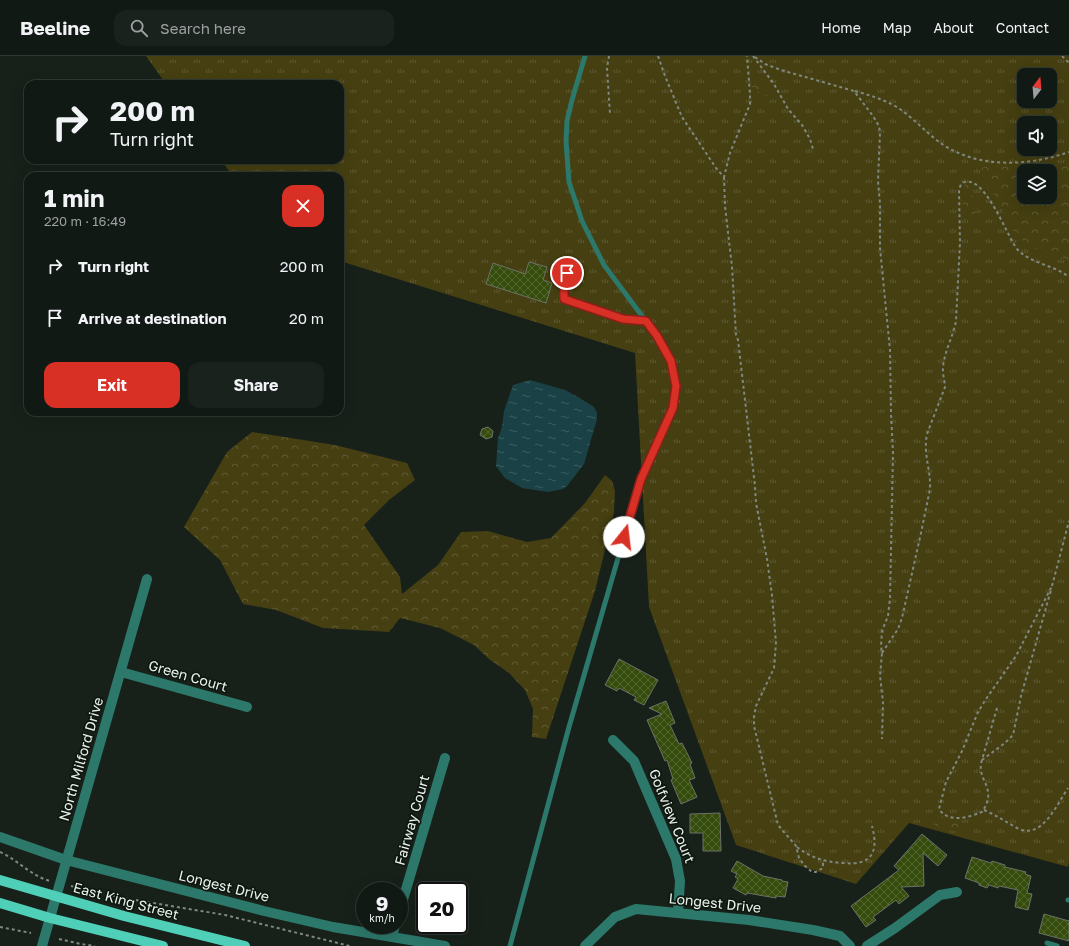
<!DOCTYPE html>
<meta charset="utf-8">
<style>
:root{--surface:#111914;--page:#1a221d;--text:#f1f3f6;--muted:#9ca0a0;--line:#303834;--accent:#d93025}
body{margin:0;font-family:"Golos Text",sans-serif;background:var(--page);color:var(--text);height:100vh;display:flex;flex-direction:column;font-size:15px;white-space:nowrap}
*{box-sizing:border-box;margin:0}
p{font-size:13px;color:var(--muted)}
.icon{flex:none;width:22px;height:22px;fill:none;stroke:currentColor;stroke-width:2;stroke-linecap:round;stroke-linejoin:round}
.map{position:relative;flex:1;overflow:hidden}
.side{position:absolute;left:24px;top:116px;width:320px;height:244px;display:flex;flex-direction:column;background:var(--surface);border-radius:12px;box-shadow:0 4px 16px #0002,0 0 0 1px var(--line)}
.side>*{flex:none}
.top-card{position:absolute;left:24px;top:24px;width:320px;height:84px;border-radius:12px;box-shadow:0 4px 16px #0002,0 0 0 1px var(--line);background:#111914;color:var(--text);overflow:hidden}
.needle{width:26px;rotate:16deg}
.tools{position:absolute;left:1017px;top:12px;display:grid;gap:8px}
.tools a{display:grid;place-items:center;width:40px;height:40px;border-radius:8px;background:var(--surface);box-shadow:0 4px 16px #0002,0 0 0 1px var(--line);font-size:20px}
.speed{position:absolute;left:356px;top:826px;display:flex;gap:8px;font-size:20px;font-weight:700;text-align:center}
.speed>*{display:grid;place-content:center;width:52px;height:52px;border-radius:50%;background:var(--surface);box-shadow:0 4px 16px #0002,0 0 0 1px var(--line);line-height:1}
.speed small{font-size:10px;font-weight:400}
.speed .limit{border:2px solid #111;border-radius:6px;background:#fff;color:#111}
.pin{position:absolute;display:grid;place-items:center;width:34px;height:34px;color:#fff;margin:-17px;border:2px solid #fff;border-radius:50%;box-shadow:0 1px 4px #0007}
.me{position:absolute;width:44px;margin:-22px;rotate:16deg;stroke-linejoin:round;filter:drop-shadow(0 0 3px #0008)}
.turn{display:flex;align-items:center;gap:14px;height:84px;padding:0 20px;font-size:18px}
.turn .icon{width:52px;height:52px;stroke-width:2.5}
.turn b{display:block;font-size:28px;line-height:34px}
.round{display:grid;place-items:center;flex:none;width:42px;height:42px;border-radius:12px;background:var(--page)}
.head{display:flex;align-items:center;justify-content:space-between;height:68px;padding:0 20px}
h1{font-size:24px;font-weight:700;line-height:30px}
.cta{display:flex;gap:8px;margin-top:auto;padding:8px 20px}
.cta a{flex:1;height:46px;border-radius:12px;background:var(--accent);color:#fff;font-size:16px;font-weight:700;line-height:46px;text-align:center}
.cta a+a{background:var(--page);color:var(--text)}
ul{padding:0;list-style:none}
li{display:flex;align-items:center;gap:12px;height:52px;padding:0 20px}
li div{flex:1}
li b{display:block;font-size:15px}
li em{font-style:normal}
header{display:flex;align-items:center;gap:24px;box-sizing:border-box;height:56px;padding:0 20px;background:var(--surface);border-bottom:1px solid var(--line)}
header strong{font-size:19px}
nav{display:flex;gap:22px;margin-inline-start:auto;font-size:14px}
.search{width:280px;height:36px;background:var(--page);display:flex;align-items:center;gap:10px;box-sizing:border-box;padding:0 14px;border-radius:12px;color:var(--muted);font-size:15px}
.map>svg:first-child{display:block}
.grass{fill:url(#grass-tufts);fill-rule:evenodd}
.forest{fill:url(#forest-crowns);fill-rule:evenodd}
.water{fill:url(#water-ripples)}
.building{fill:url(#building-cross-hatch);stroke:#6c7265}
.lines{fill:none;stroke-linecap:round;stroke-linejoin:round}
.path{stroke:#808882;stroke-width:2;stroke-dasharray:3 3;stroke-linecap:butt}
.service{stroke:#2c786a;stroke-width:5}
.minor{stroke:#2c786a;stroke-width:10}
.primary{stroke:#4fcfb7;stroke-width:10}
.route-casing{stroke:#8d1f18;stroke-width:10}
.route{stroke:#d93025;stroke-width:7}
.labels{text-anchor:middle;stroke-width:3.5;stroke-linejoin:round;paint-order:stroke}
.street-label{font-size:14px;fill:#ecf3ee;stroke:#0e1811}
</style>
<header>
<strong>Beeline</strong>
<div class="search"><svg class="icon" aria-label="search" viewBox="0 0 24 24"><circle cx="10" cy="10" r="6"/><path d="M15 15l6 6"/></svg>Search here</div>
<nav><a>Home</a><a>Map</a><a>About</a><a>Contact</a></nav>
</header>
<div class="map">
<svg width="1069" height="890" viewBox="0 0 1069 890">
<defs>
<pattern id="grass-tufts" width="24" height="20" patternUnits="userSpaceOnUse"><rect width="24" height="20" fill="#453f11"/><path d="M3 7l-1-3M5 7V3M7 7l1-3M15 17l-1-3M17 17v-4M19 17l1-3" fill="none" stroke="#605b34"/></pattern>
<pattern id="forest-crowns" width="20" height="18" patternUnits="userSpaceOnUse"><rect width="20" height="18" fill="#453f11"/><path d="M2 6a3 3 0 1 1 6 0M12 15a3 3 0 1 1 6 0" fill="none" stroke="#605b34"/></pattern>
<pattern id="water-ripples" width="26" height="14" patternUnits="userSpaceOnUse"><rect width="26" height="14" fill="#1a4246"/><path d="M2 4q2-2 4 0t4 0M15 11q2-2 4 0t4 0" fill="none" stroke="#3b5e61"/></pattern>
<pattern id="building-cross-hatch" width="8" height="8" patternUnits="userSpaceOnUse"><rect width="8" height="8" fill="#354c0d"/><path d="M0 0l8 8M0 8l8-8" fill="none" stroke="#526631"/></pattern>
</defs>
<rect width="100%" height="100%" fill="#17211a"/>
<path class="grass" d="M146 0H1069V806L1068 811 909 767 856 828 736 789 649 551 635 297 340 205V120H233L221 104H340V28H166ZM1024 19H1050V45H1024ZM1024 67H1050V93H1024ZM1024 115H1050V141H1024Z"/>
<path class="forest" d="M752 15 758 17 762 24 770 28 773 34 770 40 763 39 752 31 750 17Z
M1051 108 1069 110V205C1050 196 1022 192 1011 172 1005 161 1001 149 994 139 989 131 979 123 981 112L985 111H1018ZM1024 115H1050V141H1024Z
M966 128H970L973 131C973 135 972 138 973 141 975 148 981 152 974 159 962 156 957 137 966 128Z
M252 376 335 389 407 407 415 424 389 444 364 469 400 521 402 538 438 509 461 476 488 475 527 486 551 482 585 447 605 419 612 425 615 435 614 456 595 535 546 683 532 681 533 653 525 634 509 617 489 603 474 589 440 572 400 562 389 576 323 572 276 554 243 548 220 504 184 471 227 396Z
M933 757 959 766 961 767 960 774 958 776C948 774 930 772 930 760Z"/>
<path class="water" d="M530 324 565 334 578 341 594 351 597 357V363L584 408 567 430 563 433 548 436 522 432 505 422 496 410 498 382 502 371 504 355 513 329Z"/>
<path class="building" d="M529 206 547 211 543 224 552 227 546 247 486 228 493 207 525 218Z
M488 371 493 375 492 381 486 383 480 379 482 373Z
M619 603 658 624 644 649 634 644 636 641 619 632 617 635 605 629Z
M666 645 675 667 670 669 679 688 682 687 692 707 690 708 695 722 689 724 697 741 681 748 671 724 673 723 667 704 665 705 647 664 662 658 649 652Z
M720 757 721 795H703V777H690V758Z
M922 778 947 799 938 810 923 797 924 830 901 831 909 840 899 848 896 844 873 861 876 864 866 871 851 850 899 814 894 810Z
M972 801 991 807 992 805 1005 809V811L1026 816 1025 818 1031 820 1027 837 1032 838 1028 854 1015 851 1018 834 999 830 998 832 989 829 987 832 979 829V827L965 822Z
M737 805 763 820 782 824V825L788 826 785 841 776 840V842L747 837 746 839 733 832 738 823 735 821 737 818 731 815Z
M1044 858 1069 865V885L1039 877Z"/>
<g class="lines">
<path class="path" d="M609 0 607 12 610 58
M658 0 665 20 682 61 716 112 724 121 730 97 750 48V38L747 0
M753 0 774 28 788 53 802 69 810 83 813 93
M1062 0 1069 7
M755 1 765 8 781 14 854 35 873 60 879 70 880 77 878 125 880 148V192L890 294 891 357 893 397 890 542 888 560 882 575 881 590 882 597 880 620 883 646 882 683
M855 35C869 39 882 43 895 50 912 60 926 77 942 88 979 113 1029 110 1069 96
M724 121 725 150 732 211 736 279 738 284 755 430 756 447 767 503 772 539 776 587 774 612 756 650 754 661V670L778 769 796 790 799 802 804 809 812 816H816L823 812V805
M1052 530 1069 465
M882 597 898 573 902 562 921 477 930 433C931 413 923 399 927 378L945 331C945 326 943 321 943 315 942 301 953 281 956 265L960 186 959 134 961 128C983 112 1007 181 1017 193 1031 208 1054 209 1069 221
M997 652 982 704 1005 687 1013 679 1021 640 1051 534
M982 704C975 724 999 731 982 756 969 761 949 768 939 753L946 726 962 695 978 656 986 643 1016 600 1052 530
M984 754C996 759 1006 766 1017 772 1042 785 1057 748 1068 732
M797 791C811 802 825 806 843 807 872 810 879 796 872 770
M0 796C18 804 31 820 50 825
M71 830 124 842 225 859 350 890
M0 871 31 877
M59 883 81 888 95 890"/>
<path class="service" d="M567 217 564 232V243L623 263 646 265
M1068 844H1069
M1047 887 1057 890
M510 890 569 671 641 423 673 352 675 330 671 305 657 280 604 209 582 165 569 126 566 85 567 65 572 44 585 0"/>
<path class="minor" d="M121 616 247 651
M613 684 634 705 676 803 680 825 678 856
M0 781 66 804 264 855 333 871 445 890
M399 857 445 702
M392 881 395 869
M42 890 147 523
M585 890 615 861 636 853 749 864 813 874 840 880 850 890
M867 890 895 872 940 839 957 836"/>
<path class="primary" d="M0 824 124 860 245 890
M0 847 50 862 163 890"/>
</g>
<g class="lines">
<defs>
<path id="route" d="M567 217 564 232V243L623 263 646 265 657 280 671 305 676 330 673 352 641 423 624 481"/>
</defs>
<use href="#route" class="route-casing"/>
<use href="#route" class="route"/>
</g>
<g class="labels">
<g class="street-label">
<text transform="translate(188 620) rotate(16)" y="5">Green Court</text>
<text transform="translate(81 703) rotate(-74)" y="5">North Milford Drive</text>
<text transform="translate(672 760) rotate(68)" y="5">Golfview Court</text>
<text transform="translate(412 764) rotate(-74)" y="5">Fairway Court</text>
<text transform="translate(224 830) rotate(14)" y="5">Longest Drive</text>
<text transform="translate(126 845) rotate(15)" y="5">East King Street</text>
<text transform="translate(715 847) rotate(6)" y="5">Longest Drive</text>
</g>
</g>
</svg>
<div class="tools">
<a><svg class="needle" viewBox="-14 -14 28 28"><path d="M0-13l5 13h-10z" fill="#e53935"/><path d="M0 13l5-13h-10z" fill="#9ca0a0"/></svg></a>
<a><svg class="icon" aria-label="sound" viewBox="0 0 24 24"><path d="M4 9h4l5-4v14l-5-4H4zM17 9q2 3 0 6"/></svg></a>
<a><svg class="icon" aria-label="layers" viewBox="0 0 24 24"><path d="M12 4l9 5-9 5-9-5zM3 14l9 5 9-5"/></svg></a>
</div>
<div class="speed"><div>9<small>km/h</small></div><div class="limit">20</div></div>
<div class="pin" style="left:567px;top:217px;background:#d93025"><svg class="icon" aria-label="arrive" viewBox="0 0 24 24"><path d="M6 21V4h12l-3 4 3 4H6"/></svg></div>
<svg class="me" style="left:624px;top:481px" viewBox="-20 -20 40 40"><circle r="19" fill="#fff"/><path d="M0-13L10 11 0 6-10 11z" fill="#d93025"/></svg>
<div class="top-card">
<div class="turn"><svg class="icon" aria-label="right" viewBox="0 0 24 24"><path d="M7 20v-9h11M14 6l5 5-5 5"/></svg><div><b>200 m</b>Turn right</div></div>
</div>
<section class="side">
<div class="head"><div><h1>1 min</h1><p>220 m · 16:49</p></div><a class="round" style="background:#d93025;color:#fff"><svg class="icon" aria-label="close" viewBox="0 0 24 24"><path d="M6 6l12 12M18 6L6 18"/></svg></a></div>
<ul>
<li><svg class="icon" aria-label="right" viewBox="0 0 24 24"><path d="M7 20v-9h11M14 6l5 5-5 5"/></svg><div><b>Turn right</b></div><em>200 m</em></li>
<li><svg class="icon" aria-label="arrive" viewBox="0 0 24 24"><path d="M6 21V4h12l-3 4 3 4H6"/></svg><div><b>Arrive at destination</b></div><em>20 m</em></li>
</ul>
<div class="cta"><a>Exit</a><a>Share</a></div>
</section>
</div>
